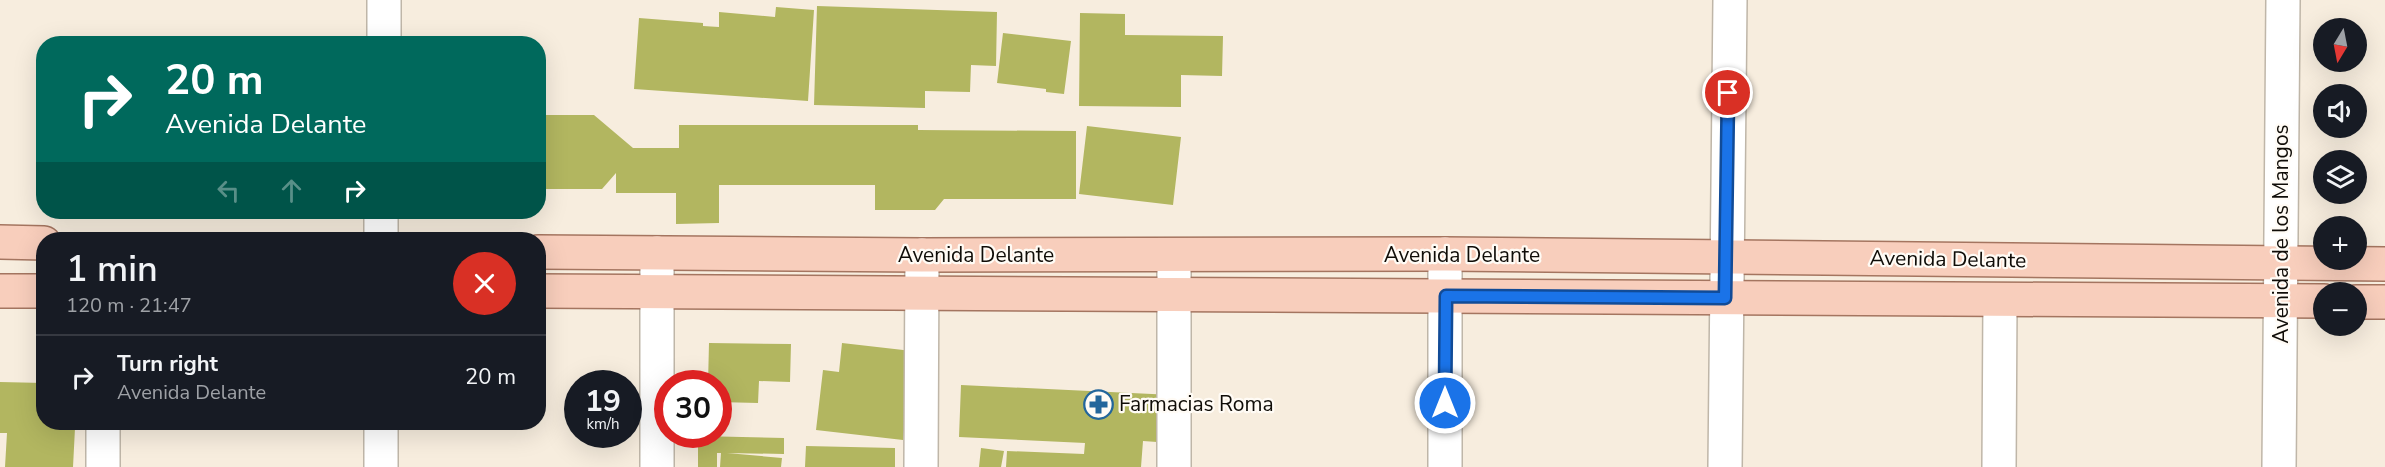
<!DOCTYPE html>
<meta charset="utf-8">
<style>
:root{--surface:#171b24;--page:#20242c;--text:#f1f3f6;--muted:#9ea1a6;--line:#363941}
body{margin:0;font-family:"Nunito Sans",sans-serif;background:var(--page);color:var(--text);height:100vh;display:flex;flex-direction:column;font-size:22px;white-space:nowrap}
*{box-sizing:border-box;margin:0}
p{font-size:20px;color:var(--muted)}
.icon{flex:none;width:33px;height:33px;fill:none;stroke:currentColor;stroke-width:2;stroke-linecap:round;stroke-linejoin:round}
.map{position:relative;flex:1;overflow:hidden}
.details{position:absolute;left:36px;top:232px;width:510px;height:198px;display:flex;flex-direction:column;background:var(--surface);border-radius:24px;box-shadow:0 6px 24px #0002}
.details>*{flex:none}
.hud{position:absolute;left:36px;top:36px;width:510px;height:183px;border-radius:24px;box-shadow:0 6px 24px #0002;background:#00695c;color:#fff;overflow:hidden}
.needle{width:39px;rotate:190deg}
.fabs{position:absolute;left:2313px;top:18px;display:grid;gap:12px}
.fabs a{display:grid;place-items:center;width:54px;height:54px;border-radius:50%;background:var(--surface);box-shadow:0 6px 24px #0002;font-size:30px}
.speed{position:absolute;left:564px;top:370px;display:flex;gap:12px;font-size:30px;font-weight:700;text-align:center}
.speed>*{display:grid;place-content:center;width:78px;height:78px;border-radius:50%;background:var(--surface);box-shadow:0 6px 24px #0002;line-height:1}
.speed small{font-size:15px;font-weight:400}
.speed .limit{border:9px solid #d22;background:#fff;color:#111}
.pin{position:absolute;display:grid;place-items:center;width:51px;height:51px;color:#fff;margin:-26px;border:3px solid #fff;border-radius:50%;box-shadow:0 2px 6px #0007}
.me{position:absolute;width:66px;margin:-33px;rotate:0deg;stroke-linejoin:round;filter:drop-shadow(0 0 4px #0008)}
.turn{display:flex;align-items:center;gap:21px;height:126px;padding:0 30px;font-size:27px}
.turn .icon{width:78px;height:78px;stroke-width:2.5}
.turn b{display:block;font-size:42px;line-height:51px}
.lanes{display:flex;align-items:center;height:57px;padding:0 30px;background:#0003;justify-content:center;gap:30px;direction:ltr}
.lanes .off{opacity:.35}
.round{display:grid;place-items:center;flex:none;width:63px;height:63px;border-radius:32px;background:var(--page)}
.head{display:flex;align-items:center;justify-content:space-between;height:102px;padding:0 30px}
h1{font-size:36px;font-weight:600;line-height:45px}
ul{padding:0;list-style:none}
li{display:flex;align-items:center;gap:18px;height:84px;padding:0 30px;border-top:2px solid var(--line)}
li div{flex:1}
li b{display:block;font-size:22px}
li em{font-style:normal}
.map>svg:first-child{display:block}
.building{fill:#b2b660}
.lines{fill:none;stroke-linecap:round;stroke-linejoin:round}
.street-casing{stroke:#bfb6a8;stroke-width:36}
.secondary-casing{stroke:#bfb6a8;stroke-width:36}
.primary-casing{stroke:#a47560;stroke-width:36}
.street{stroke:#fff;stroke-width:33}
.secondary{stroke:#fff;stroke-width:33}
.primary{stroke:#f8cebc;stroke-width:33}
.route-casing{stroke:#114b97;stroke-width:15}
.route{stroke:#1a73e8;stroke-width:10}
.labels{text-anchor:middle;stroke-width:4.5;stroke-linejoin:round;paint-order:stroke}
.street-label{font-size:21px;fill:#0f0c07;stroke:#fffbf5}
.poi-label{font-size:21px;fill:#0f0c07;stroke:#fffbf5;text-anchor:start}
</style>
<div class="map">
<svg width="2385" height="467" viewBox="0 0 2385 467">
<rect width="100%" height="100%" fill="#f7edde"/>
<path class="building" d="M817 6 997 12 996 66 971 65 970 92 925 91V108L814 105Z
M776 7 814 10 808 101 634 89 639 18 703 23V26L719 27V12L775 17Z
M1080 13 1125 14V35L1223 36 1222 76 1181 75V107L1079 106Z
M1003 33 1071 41 1064 94 1046 92V89L997 83Z
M538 115H594L633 148H679V125H918V130L1076 131V199H944L935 210H875V185H719V223L676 224V193H616V173L602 189H538Z
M1087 126 1181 137 1173 205 1079 194Z
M423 212H483L478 217H418Z
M709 343 791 344 790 382 759 381 758 403 718 402V384H708Z
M842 343 912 351 903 440 816 430 823 370 839 372Z
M0 382 44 383V423H91V429L75 428 73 467H5L7 433H0Z
M961 385 1173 395 1171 443 1143 441 1141 467H1006L1007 451 1084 454 1085 443 959 437Z
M698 436 784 438V454L727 453 782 458 781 467H720L721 453H717V467H698Z
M806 446 895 448V467H805Z
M981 448 1004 451 1001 467H979Z"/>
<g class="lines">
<defs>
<path id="street" d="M384 44V0
M381 240V212
M657 253V467
M1445 254V467
M103 467V423
M381 467V423
M921 467 922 255
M1174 467V256
M1999 467 2000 301
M2279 467 2283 0"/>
<path id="secondary" d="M1725 467 1730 0"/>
<path id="primary" d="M0 242 44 243
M538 252 922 255 1445 254 2385 264
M0 291H44
M538 291 2324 301
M2356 302H2385"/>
</defs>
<use href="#street" class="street-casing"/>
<use href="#secondary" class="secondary-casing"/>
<use href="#primary" class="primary-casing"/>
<use href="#street" class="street"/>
<use href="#secondary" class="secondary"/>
<use href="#primary" class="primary"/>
</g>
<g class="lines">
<defs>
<path id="route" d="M1445 403 1446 296 1725 298 1728 93"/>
</defs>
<use href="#route" class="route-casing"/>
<use href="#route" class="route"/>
</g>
<defs>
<symbol id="pharmacy-ring" viewBox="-11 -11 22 22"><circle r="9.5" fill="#fffbf5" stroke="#23669b" stroke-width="1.5"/><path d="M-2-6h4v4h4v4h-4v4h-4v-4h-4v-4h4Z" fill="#23669b"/></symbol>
</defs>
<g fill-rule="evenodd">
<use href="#pharmacy-ring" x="1082" y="388" width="33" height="33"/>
</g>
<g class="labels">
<g class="street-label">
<text transform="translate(2281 234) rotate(-90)" y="7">Avenida de los Mangos</text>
<text x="976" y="262">Avenida Delante</text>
<text x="1462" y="262">Avenida Delante</text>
<text transform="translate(1948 259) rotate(1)" y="7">Avenida Delante</text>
</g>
<g class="poi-label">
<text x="1119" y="411">Farmacias Roma</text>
</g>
</g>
</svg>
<div class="fabs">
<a><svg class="needle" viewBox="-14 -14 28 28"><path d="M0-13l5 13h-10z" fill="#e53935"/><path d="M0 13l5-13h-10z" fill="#9ea1a6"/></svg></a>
<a><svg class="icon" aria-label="sound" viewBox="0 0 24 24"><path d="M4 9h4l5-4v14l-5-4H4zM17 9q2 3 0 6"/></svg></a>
<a><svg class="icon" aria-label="layers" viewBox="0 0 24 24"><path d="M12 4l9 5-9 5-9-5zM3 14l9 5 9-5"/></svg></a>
<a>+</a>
<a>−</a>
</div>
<div class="speed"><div>19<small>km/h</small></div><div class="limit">30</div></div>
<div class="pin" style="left:1728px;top:93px;background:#d93025"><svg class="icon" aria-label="arrive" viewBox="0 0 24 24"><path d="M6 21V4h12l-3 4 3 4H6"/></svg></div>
<svg class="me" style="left:1445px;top:403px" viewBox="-20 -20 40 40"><circle r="17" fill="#1a73e8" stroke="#fff" stroke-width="3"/><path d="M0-11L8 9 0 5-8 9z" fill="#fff"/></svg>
<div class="hud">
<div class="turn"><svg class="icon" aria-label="right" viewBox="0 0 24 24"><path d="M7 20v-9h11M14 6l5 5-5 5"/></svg><div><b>20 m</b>Avenida Delante</div></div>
<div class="lanes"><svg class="icon off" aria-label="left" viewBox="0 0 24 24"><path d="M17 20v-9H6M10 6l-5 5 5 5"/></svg><svg class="icon off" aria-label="ahead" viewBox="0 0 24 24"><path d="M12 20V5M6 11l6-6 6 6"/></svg><svg class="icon" aria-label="right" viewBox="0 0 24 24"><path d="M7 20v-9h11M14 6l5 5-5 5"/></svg></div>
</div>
<section class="details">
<div class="head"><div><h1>1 min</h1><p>120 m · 21:47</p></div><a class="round" style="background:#d93025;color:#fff"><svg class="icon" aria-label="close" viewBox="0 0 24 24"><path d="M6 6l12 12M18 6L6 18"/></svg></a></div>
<ul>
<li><svg class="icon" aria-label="right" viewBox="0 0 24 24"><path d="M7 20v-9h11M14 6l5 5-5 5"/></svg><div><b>Turn right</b><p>Avenida Delante</p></div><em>20 m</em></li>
</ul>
</section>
</div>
